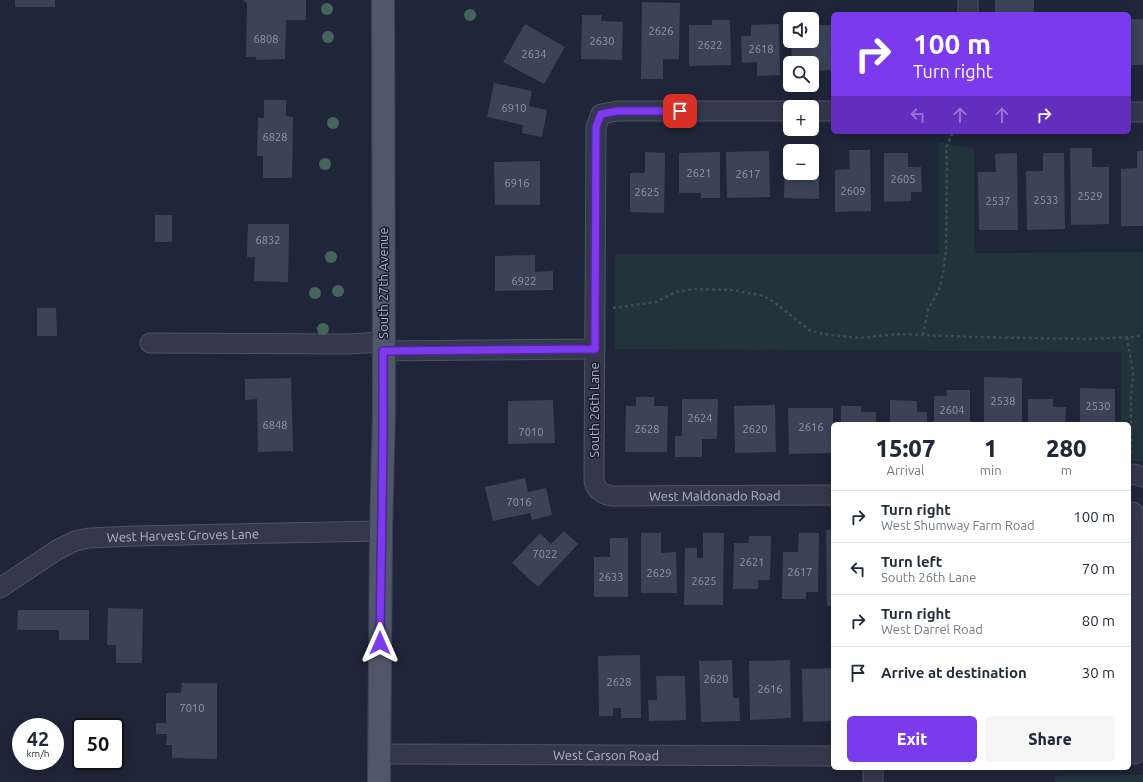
<!DOCTYPE html>
<meta charset="utf-8">
<style>
:root{--surface:#fff;--page:#f6f6f7;--text:#1f2937;--muted:#747a83;--line:#e0e1e3;--accent:#7c3aed}
body{margin:0;font-family:Ubuntu,sans-serif;background:var(--page);color:var(--text);height:100vh;display:flex;flex-direction:column;font-size:15px;white-space:nowrap}
*{box-sizing:border-box;margin:0}
p{font-size:13px;color:var(--muted)}
.icon{flex:none;width:22px;height:22px;fill:none;stroke:currentColor;stroke-width:2;stroke-linecap:round;stroke-linejoin:round}
.map{position:relative;flex:1;overflow:hidden}
.sheet{position:absolute;left:831px;top:422px;width:300px;height:348px;display:flex;flex-direction:column;background:var(--surface);border-radius:6px;box-shadow:0 2px 10px #0003}
.sheet>*{flex:none}
.guide{position:absolute;left:831px;top:12px;width:300px;height:122px;border-radius:6px;box-shadow:0 2px 10px #0003;background:#7c3aed;color:#fff;overflow:hidden}
.tools{position:absolute;left:783px;top:12px;display:grid;gap:8px}
.tools a{display:grid;place-items:center;width:36px;height:36px;border-radius:6px;background:var(--surface);box-shadow:0 2px 10px #0003;font-size:20px}
.speed{position:absolute;left:12px;top:718px;display:flex;gap:8px;font-size:20px;font-weight:700;text-align:center}
.speed>*{display:grid;place-content:center;width:52px;height:52px;border-radius:50%;background:var(--surface);box-shadow:0 2px 10px #0003;line-height:1}
.speed small{font-size:10px;font-weight:400}
.speed .limit{border:2px solid #111;border-radius:6px;background:#fff;color:#111}
.pin{position:absolute;display:grid;place-items:center;width:34px;height:34px;color:#fff;margin:-17px;border-radius:8px;box-shadow:0 2px 6px #0006}
.me{position:absolute;width:44px;margin:-22px;rotate:0deg;stroke-linejoin:round;filter:drop-shadow(0 0 3px #0008)}
.turn{display:flex;align-items:center;gap:14px;height:84px;padding:0 16px;font-size:18px}
.turn .icon{width:52px;height:52px;stroke-width:2.5}
.turn b{display:block;font-size:28px;line-height:34px}
.lanes{display:flex;align-items:center;height:38px;padding:0 16px;background:#0003;justify-content:center;gap:20px;direction:ltr}
.lanes .off{opacity:.35}
.eta{display:flex;justify-content:space-evenly;align-items:center;height:68px;text-align:center}
.eta b{font-size:24px;font-weight:800;line-height:28px}
.action{display:flex;gap:8px;margin-top:auto;padding:8px 16px}
.action a{flex:1;height:46px;border-radius:6px;background:var(--accent);color:#fff;font-size:16px;font-weight:800;line-height:46px;text-align:center}
.action a+a{background:var(--page);color:var(--text)}
ul{padding:0;list-style:none}
li{display:flex;align-items:center;gap:12px;height:52px;padding:0 16px;border-top:1px solid var(--line)}
li div{flex:1}
li b{display:block;font-size:15px}
li em{font-style:normal}
.map>svg:first-child{display:block}
.green{fill:#21333b}
.building{fill:#3b4359;fill-rule:evenodd}
.lines{fill:none;stroke-linecap:round;stroke-linejoin:round}
.minor-casing{stroke:#4e5364;stroke-width:21}
.major-casing{stroke:#3d4253;stroke-width:24}
.path{stroke:#3c4f55;stroke-width:2.5;stroke-dasharray:3 3;stroke-linecap:butt}
.minor{stroke:#33394a;stroke-width:19}
.major{stroke:#51576a;stroke-width:22}
.tree{fill:#45655c}
.route-casing{stroke:#51269a;stroke-width:10}
.route{stroke:#7c3aed;stroke-width:7}
.labels{text-anchor:middle;stroke-width:3;stroke-linejoin:round;paint-order:stroke}
.number-label{font-size:11px;fill:#9197ab}
.street-label{font-size:13px;fill:#aeb3c6;stroke:#191e2e}
</style>
<div class="map">
<svg width="1143" height="782" viewBox="0 0 1143 782">
<rect width="100%" height="100%" fill="#1f2639"/>
<path class="green" d="M939 142 974 149 975 253 1143 252V461H1129V424H1121V352L615 349V254H939Z
M1143 775V782H1055V776Z"/>
<path class="building" d="M15 0H55V7H15Z
M243 0H306V20H286L285 59 256 60V57H246L247 3Z
M995 0H1034V14H995Z
M642 2 680 3 679 59H663V79H641Z
M582 15H602L601 21 623 22 622 60 581 59Z
M1129 19H1143V65H1129Z
M712 20H730L731 65 689 66V25H712Z
M525 24 565 47 544 84 503 62Z
M779 24 780 75 757 76V62L742 63 741 36H751V25Z
M812 25H833V70L812 71V63H792L791 41H812Z
M494 83 532 91 529 106 547 110 542 137 522 133 523 125 487 117Z
M264 100H286V116L293 117 292 178H263V156H257L258 118H264Z
M785 148H819V199L784 198ZM790 151H812V173H790Z
M1070 148H1092V167H1109V224L1071 225Z
M849 150H870L871 211 835 212V170L850 169Z
M769 151 770 197 727 198 726 152Z
M1137 151H1143V226H1121V169L1137 168Z
M645 152 665 153 664 213 630 212V173H645Z
M720 152V198H701V193H679V153Z
M884 153H908V167H921L922 192H911V201L884 202Z
M1017 153 1018 230H979L978 172H996L995 154Z
M1043 153H1064L1065 229 1027 230 1026 171H1043Z
M540 161V205H495L494 162Z
M155 215H172V242H155Z
M248 224H289L288 282 254 281 255 257H247Z
M535 255V272L553 271V290L495 291V256Z
M37 308H56L57 336H37Z
M984 377 1022 378V424H984Z
M291 378 293 451 258 452 257 399 245 400V379Z
M1080 388 1115 389V424H1080Z
M946 390H970V424H934V396H947Z
M636 397H654V406H668L667 452H625L626 406H636Z
M682 399H718L717 439H702V457H675V436H682Z
M1028 399H1053V407H1066L1065 424H1028Z
M553 400 555 443 508 444V401Z
M890 400 917 401V412H927V424H890Z
M775 405 776 452 735 453 734 406Z
M841 406H861V412H876V424H841Z
M788 408H833V453L789 454Z
M525 478 528 492 546 488 552 515 532 520 530 513 493 521 485 487Z
M833 529V606H827L826 530Z
M564 531 578 544 538 587 512 563 540 533 551 544Z
M641 533H661V553L676 552 677 593H641Z
M703 533H724L723 605H684L685 548H697V558H703Z
M799 533H819L818 592H806V599H782L783 552H798Z
M749 536H771L770 580H758V589H733L734 543H749Z
M610 538H628V597H594V557H610Z
M108 608 143 609 142 663H116V645H107Z
M18 610H89V640H59V630H17Z
M640 655 641 718H621V708H613V716H599L598 656Z
M732 660 733 698H739L740 721 701 722 699 661Z
M790 660 791 718 750 720 749 661Z
M833 668V721L803 722 802 669Z
M656 676H685L686 720 649 721 648 700H657Z
M182 683H217V759L172 758V745H166L167 734H156V723H166V693H181Z"/>
<g class="lines">
<defs>
<g id="minor">
<path d="M968 0V14"/>
<path id="s1" d="M790 111H618L601 114 596 127 594 481C596 491 604 495 613 496L833 495"/>
<path d="M812 111H833"/>
<path d="M1129 112H1143"/>
<path d="M150 343 346 344 383 342"/>
<path d="M383 351 595 349"/>
<path d="M1129 475 1134 474 1143 477"/>
<path d="M1133 512 1135 754"/>
<path id="s2" d="M0 588 57 550 75 541 89 538 136 536 381 531"/>
<path id="s3" d="M380 754 833 756"/>
<path d="M873 782V768"/>
</g>
<path id="major" d="M379 782 381 531 384 411 383 0"/>
</defs>
<use href="#minor" class="minor-casing"/>
<use href="#major" class="major-casing"/>
<path class="path" d="M613 308 656 302 676 292 693 289 733 290 764 296 774 302 809 330 823 334 860 338 896 334 974 337 1087 339 1133 337 1143 335
M923 335 928 310 939 290 943 273 946 249 947 166 946 148 953 132
M1127 337 1133 373 1131 398V456"/>
<use href="#minor" class="minor"/>
<use href="#major" class="major"/>
</g>
<g class="tree">
<circle cx="327" cy="9" r="6"/>
<circle cx="470" cy="15" r="6"/>
<circle cx="328" cy="37" r="6"/>
<circle cx="333" cy="123" r="6"/>
<circle cx="325" cy="164" r="6"/>
<circle cx="331" cy="257" r="6"/>
<circle cx="338" cy="291" r="6"/>
<circle cx="315" cy="293" r="6"/>
<circle cx="323" cy="329" r="6"/>
</g>
<g class="lines">
<defs>
<path id="route" d="M380 643C381 545 384 448 383 351L595 349 596 127 601 114 618 111H680"/>
</defs>
<use href="#route" class="route-casing"/>
<use href="#route" class="route"/>
</g>
<g class="labels">
<g class="number-label">
<text x="661" y="35">2626</text>
<text x="266" y="43">6808</text>
<text x="602" y="45">2630</text>
<text x="710" y="49">2622</text>
<text x="761" y="53">2618</text>
<text x="534" y="58">2634</text>
<text x="514" y="112">6910</text>
<text x="275" y="141">6828</text>
<text x="699" y="177">2621</text>
<text x="748" y="178">2617</text>
<text x="903" y="183">2605</text>
<text x="517" y="187">6916</text>
<text x="853" y="195">2609</text>
<text x="647" y="196">2625</text>
<text x="1090" y="200">2529</text>
<text x="1046" y="204">2533</text>
<text x="998" y="205">2537</text>
<text x="268" y="244">6832</text>
<text x="524" y="285">6922</text>
<text x="1003" y="405">2538</text>
<text x="1098" y="410">2530</text>
<text x="952" y="414">2604</text>
<text x="700" y="422">2624</text>
<text x="275" y="429">6848</text>
<text x="811" y="431">2616</text>
<text x="647" y="433">2628</text>
<text x="755" y="433">2620</text>
<text x="531" y="436">7010</text>
<text x="519" y="506">7016</text>
<text x="545" y="558">7022</text>
<text x="752" y="566">2621</text>
<text x="800" y="576">2617</text>
<text x="659" y="577">2629</text>
<text x="611" y="581">2633</text>
<text x="704" y="585">2625</text>
<text x="716" y="683">2620</text>
<text x="619" y="686">2628</text>
<text x="770" y="693">2616</text>
<text x="192" y="712">7010</text>
</g>
<g class="street-label">
<text transform="translate(383 283) rotate(-90)" y="5">South 27th Avenue</text>
<text transform="translate(594 410) rotate(-90)" y="5">South 26th Lane</text>
<text dy="5" stroke="none"><textPath href="#s1" startOffset="685">West Maldonado Road</textPath></text>
<text dy="5" stroke="none"><textPath href="#s2" startOffset="197">West Harvest Groves Lane</textPath></text>
<text dy="5" stroke="none"><textPath href="#s3" startOffset="226">West Carson Road</textPath></text>
</g>
</g>
</svg>
<div class="tools">
<a><svg class="icon" aria-label="sound" viewBox="0 0 24 24"><path d="M4 9h4l5-4v14l-5-4H4zM17 9q2 3 0 6"/></svg></a>
<a><svg class="icon" aria-label="search" viewBox="0 0 24 24"><circle cx="10" cy="10" r="6"/><path d="M15 15l6 6"/></svg></a>
<a>+</a>
<a>−</a>
</div>
<div class="speed"><div>42<small>km/h</small></div><div class="limit">50</div></div>
<div class="pin" style="left:680px;top:111px;background:#d93025"><svg class="icon" aria-label="arrive" viewBox="0 0 24 24"><path d="M6 21V4h12l-3 4 3 4H6"/></svg></div>
<svg class="me" style="left:380px;top:643px" viewBox="-20 -20 40 40"><path d="M0-17L14 15 0 8-14 15z" fill="#7c3aed" stroke="#fff" stroke-width="4"/></svg>
<div class="guide">
<div class="turn"><svg class="icon" aria-label="right" viewBox="0 0 24 24"><path d="M7 20v-9h11M14 6l5 5-5 5"/></svg><div><b>100 m</b>Turn right</div></div>
<div class="lanes"><svg class="icon off" aria-label="left" viewBox="0 0 24 24"><path d="M17 20v-9H6M10 6l-5 5 5 5"/></svg><svg class="icon off" aria-label="ahead" viewBox="0 0 24 24"><path d="M12 20V5M6 11l6-6 6 6"/></svg><svg class="icon off" aria-label="ahead" viewBox="0 0 24 24"><path d="M12 20V5M6 11l6-6 6 6"/></svg><svg class="icon" aria-label="right" viewBox="0 0 24 24"><path d="M7 20v-9h11M14 6l5 5-5 5"/></svg></div>
</div>
<section class="sheet">
<div class="eta">
<div><b>15:07</b><p>Arrival</p></div>
<div><b>1</b><p>min</p></div>
<div><b>280</b><p>m</p></div>
</div>
<ul>
<li><svg class="icon" aria-label="right" viewBox="0 0 24 24"><path d="M7 20v-9h11M14 6l5 5-5 5"/></svg><div><b>Turn right</b><p>West Shumway Farm Road</p></div><em>100 m</em></li>
<li><svg class="icon" aria-label="left" viewBox="0 0 24 24"><path d="M17 20v-9H6M10 6l-5 5 5 5"/></svg><div><b>Turn left</b><p>South 26th Lane</p></div><em>70 m</em></li>
<li><svg class="icon" aria-label="right" viewBox="0 0 24 24"><path d="M7 20v-9h11M14 6l5 5-5 5"/></svg><div><b>Turn right</b><p>West Darrel Road</p></div><em>80 m</em></li>
<li><svg class="icon" aria-label="arrive" viewBox="0 0 24 24"><path d="M6 21V4h12l-3 4 3 4H6"/></svg><div><b>Arrive at destination</b></div><em>30 m</em></li>
</ul>
<div class="action"><a>Exit</a><a>Share</a></div>
</section>
</div>
